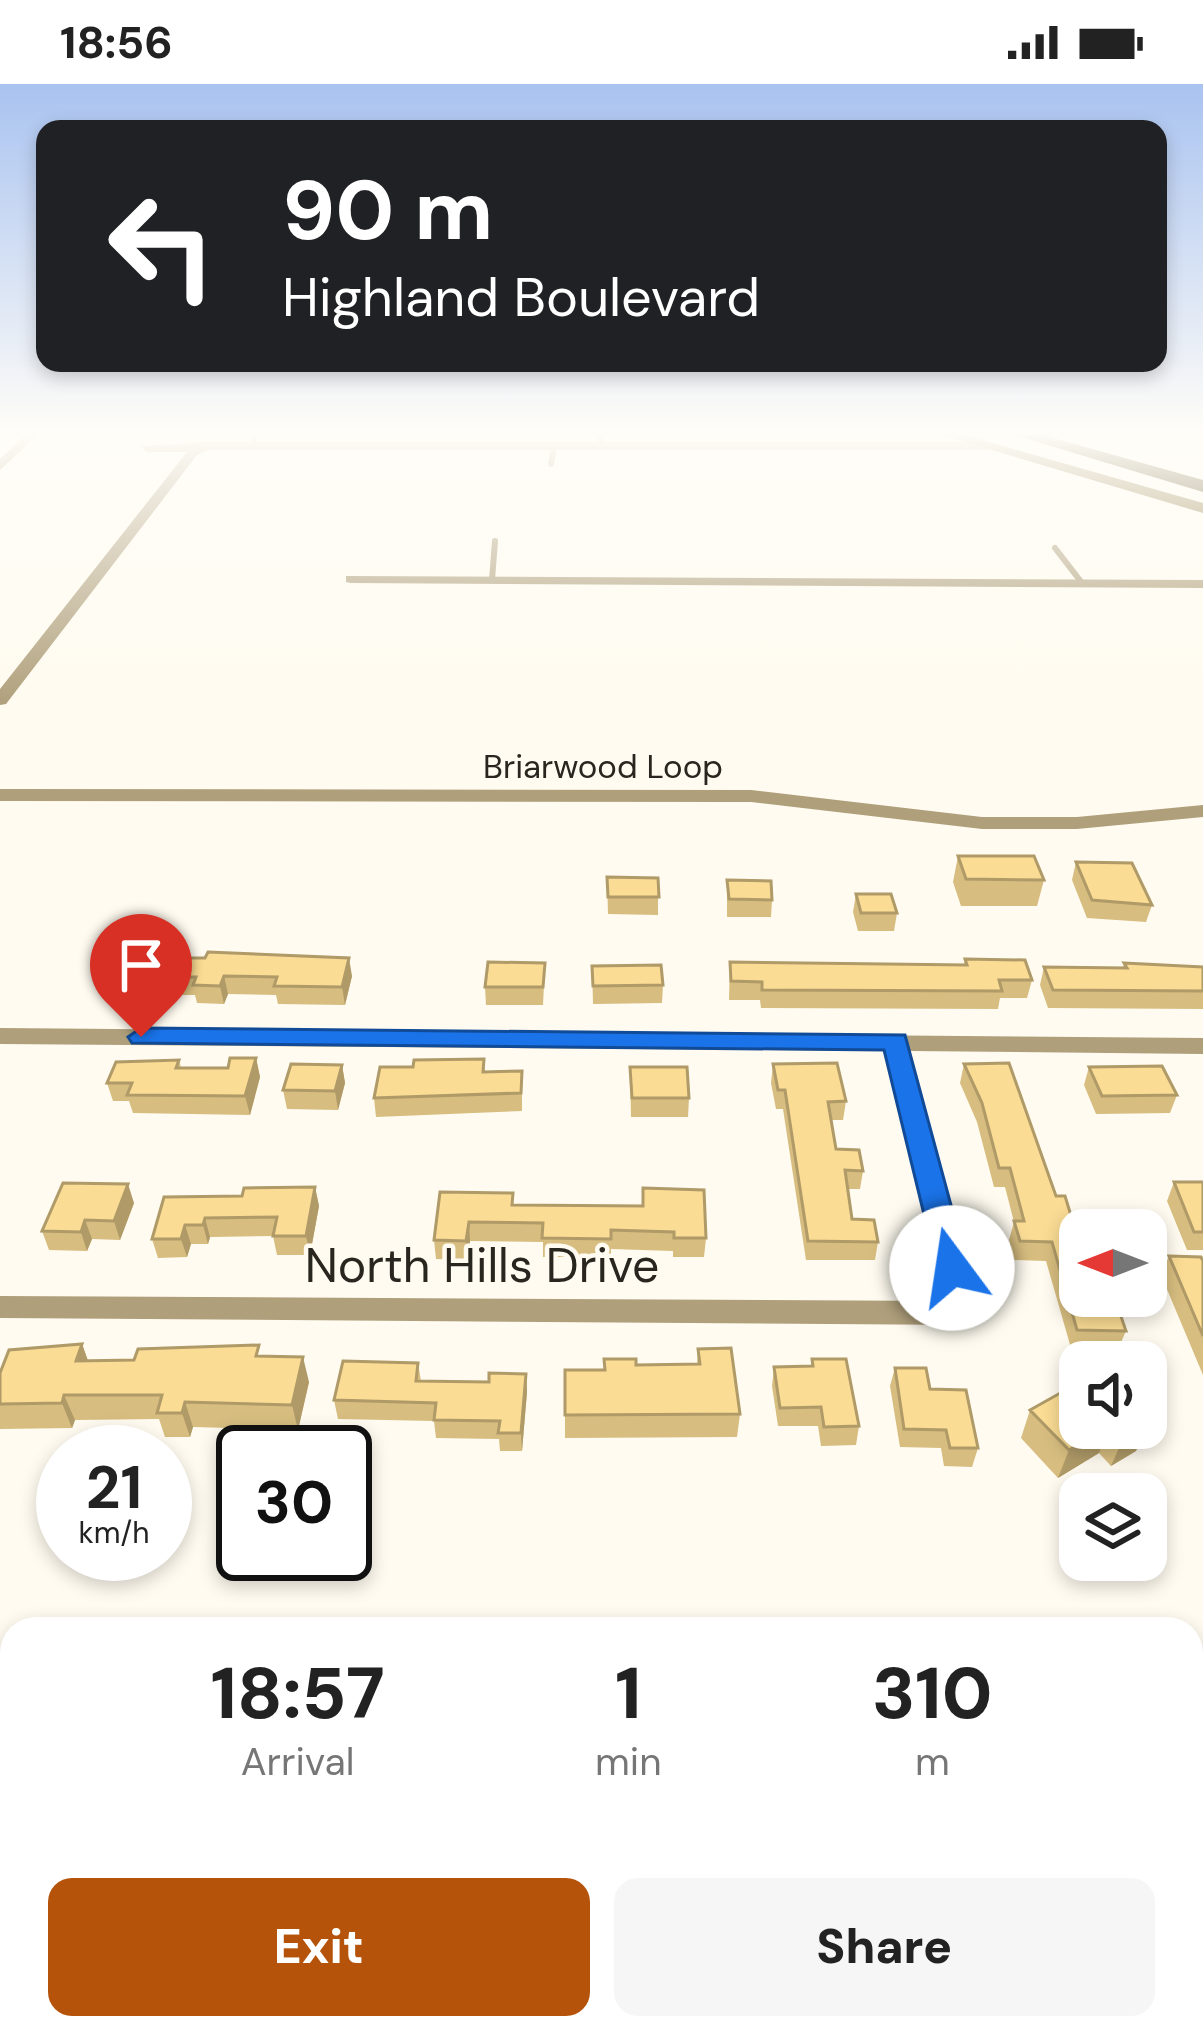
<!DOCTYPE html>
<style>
:root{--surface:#fff;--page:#f6f6f6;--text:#222;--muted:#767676;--accent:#b45309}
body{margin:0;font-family:"DM Sans",sans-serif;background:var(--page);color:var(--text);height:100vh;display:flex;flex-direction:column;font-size:45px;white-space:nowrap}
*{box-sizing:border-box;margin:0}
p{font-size:39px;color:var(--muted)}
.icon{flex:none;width:66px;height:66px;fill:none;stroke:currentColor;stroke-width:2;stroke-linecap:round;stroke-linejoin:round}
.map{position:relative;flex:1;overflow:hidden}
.details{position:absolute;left:0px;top:1533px;width:1203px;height:423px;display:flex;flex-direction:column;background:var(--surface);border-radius:36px 36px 0 0;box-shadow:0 6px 18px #0003}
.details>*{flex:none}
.guide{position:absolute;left:36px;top:36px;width:1131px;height:252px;border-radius:24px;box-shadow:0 6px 18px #0003;background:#202124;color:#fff;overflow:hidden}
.needle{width:78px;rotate:270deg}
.buttons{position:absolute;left:1059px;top:1125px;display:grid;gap:24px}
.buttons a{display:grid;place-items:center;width:108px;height:108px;border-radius:24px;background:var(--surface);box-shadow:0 6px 18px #0003;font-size:60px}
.speed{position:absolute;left:36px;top:1341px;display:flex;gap:24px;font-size:60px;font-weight:700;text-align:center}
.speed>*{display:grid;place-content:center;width:156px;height:156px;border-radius:50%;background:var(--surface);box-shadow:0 6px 18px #0003;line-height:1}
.speed small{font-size:30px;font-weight:400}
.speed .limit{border:6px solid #111;border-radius:18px;background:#fff;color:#111}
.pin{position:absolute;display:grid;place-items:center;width:102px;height:102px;color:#fff;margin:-123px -51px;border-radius:50% 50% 50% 0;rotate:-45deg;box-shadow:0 0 12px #0007}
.pin .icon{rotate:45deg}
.me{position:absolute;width:132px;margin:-66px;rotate:346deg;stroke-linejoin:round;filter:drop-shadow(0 0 9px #0008)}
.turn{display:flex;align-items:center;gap:42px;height:252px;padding:0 48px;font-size:54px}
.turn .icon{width:156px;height:156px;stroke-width:2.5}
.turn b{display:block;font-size:84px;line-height:102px}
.eta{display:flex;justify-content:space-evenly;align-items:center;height:204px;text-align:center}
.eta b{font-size:72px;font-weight:800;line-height:84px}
.action{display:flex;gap:24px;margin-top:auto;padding:24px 48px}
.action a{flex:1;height:138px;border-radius:24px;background:var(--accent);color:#fff;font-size:48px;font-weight:800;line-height:138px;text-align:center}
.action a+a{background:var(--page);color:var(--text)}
.status{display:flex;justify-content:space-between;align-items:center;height:84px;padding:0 60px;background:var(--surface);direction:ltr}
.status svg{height:33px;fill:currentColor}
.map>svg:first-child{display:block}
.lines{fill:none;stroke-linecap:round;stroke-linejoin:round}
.lane{stroke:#af9f7b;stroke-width:6}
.street{fill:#af9f7b;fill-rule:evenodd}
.secondary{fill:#8a733a;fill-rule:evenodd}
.highway{fill:#4f3c05;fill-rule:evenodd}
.wall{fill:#d7bd7f}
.shaded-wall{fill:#af9a68}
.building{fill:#fadc94;stroke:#af9a68;stroke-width:3}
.route{fill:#1a73e8;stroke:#114b97;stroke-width:3}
.labels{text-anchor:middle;stroke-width:9;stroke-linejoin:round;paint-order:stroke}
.far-street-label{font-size:33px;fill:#292620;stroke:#fffbf0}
.near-street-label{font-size:48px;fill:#292620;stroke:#fffbf0}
</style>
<div class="status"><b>18:56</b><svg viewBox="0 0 49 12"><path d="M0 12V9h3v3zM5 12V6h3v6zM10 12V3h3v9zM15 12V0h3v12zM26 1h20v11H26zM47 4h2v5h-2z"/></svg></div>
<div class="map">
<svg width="1203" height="1955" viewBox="0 0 1203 1955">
<rect width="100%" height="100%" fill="#fffbf0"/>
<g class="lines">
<path class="lane" d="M253 350 255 361
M599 350 602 362
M551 380 554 362
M1055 464 1082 499
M492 496 495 457"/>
<path class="street" d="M26 350H39L0 386V375Z
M207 358H987L993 362 987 366H209L197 371 6 620 0 621V605L187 368H146L142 362Z
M346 492 1203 496V504L351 499 346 498Z
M0 705 751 706 982 733H1077L1203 721V733L1077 745H982L751 718 0 717Z
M0 944 1203 954V970L910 967 979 1229 974 1237 964 1241 0 1234V1212L947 1217 887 967 0 960Z"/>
<path class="secondary" d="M938 350H961L1203 419V429Z"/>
<path class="highway" d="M1011 350H1039L1203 396V408Z"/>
</g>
<path class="wall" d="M958 772 1044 796 1037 822H961L953 798Z
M1076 778 1152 821 1146 838 1087 834 1072 796Z
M607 793 658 794V831L608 830Z
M727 796 772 816 771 833H727Z
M856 810 897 829 894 847H858L853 828Z
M965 875 1032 896 1027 914H1000L998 925 761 924 760 916H729L730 878 964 881Z
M545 879 543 921H486L485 903Z
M1124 879 1203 883V925L1048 924 1040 901 1044 883 1123 884Z
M592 882 663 901 662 919 593 920Z
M352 892 345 921 278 920 276 911 228 910 224 920 197 919 195 911H173L168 893Z
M256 974 260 993 250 1031 133 1029 129 1017H113L107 999 179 976 181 984H228Z
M484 975 485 988 522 987V1027L376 1033 374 1014 413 983Z
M773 980 846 1017 843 1036H831L836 1065 863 1087 860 1105H848L852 1135 878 1158 875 1176H806L783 1025H776L771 999Z
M964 980 1080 1212 1126 1247 1118 1265 1071 1264 1046 1177 1014 1176 1009 1156 1014 1138 1005 1103H994L977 1038 960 999Z
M342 981 345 999 338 1026 287 1025 283 1006Z
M630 983 689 1014 688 1033H631Z
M1089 983 1177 1011 1170 1029 1096 1030 1084 1001Z
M1174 1098H1203V1166H1187L1167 1117Z
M315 1103 319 1122 310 1171H277L273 1152 210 1153 208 1160H191L187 1173 158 1174 152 1155 242 1112Z
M440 1108 706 1154 704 1173H673V1167L611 1165V1173H543V1158L470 1157 468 1176 436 1175 434 1156Z
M134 1119 120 1156 92 1155 87 1167 49 1166 42 1147Z
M1169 1172 1203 1177V1291L1161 1191Z
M82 1260 88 1277 262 1272 309 1298 298 1346 193 1343 190 1353H165L159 1335 75 1336 72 1344 0 1345V1289Z
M698 1265 740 1330 737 1353 565 1354V1286H604L636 1281 697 1280Z
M812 1275 859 1342 856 1361 821 1362 818 1342H778L772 1302 774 1283 811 1282Z
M418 1279 421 1297 489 1298 526 1290 527 1308 522 1367H500L499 1355 436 1354 434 1337 338 1335 334 1316Z
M895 1284 930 1305 978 1364 972 1383 944 1382 941 1364 900 1363 890 1302Z
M1030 1326 1080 1344H1146L1136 1367 1111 1382 1099 1369 1058 1394 1021 1354Z"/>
<path class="shaded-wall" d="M349 874 352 892 345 921 342 903Z
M224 892 228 910 224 920 220 902Z
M256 974 260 993 250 1031 245 1012Z
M342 981 345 999 338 1026 335 1007Z
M128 1100 134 1119 120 1156 114 1137Z
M315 1103 319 1122 310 1171 306 1152Z
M205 1134 210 1153 208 1160 203 1141Z
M85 1136 92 1155 87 1167 81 1148Z
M469 1138 470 1157 468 1176 466 1157Z
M185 1141 191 1160 187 1173 181 1155Z
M82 1260 91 1285 76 1277Z
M303 1273 309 1298 298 1346 292 1321Z
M526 1290 527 1308 522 1367 521 1349Z
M64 1311 75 1336 72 1344 62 1319Z
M185 1318 193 1343 190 1353 182 1329Z
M1106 1344H1109L1099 1369 1058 1394 1069 1366Z
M1141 1344H1146L1136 1367 1111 1382 1123 1355Z"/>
<path class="building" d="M958 772H1034L1044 796 966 795Z
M1076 778 1132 779 1152 821 1092 816Z
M607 793 658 794 659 813H608Z
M727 796 771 797 772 816 729 815Z
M856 810H891L897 829H861Z
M208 868 349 874 342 903 274 902 277 893 224 892 220 902 193 901 196 893H168L176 874H205Z
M965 875 1025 876 1032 896H999L1002 907 762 906V898L731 897 730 878 967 881Z
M488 878 545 879 543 903H485Z
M1124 879 1203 883V907L1053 906 1044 883 1127 884Z
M661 881 663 901 593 902 592 882Z
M230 974H256L245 1012 127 1011 132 999H107L116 978 179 976 176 984H228Z
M484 975 483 988 522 987 521 1009 374 1014 380 983H413L414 976Z
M837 979 846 1017 828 1018 836 1065 859 1066 863 1087 845 1086 852 1135 874 1136 878 1158 808 1157 785 1006H778L773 980Z
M1009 979 1056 1112H1065L1080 1161V1212H1114L1126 1247 1077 1246 1052 1158 1020 1157 1014 1137H1024L1010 1084H999L982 1019 964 980Z
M291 980 342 981 335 1007 283 1006Z
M1162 982 1177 1011 1102 1012 1089 983Z
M630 983H687L689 1014H632Z
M1174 1098H1203V1148H1194Z
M63 1099 128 1100 114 1137 85 1136 81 1148 42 1147Z
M315 1103 306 1152H273L277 1133 205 1134 203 1141H185L181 1155H152L164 1113 242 1112 244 1104Z
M643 1104 704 1106 706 1154H674V1148L611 1146V1155L542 1154 543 1139 469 1138 466 1157 434 1156 440 1108 513 1109 512 1121 643 1122Z
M1169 1172 1201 1173 1203 1177V1252Z
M82 1260 76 1277 134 1276 138 1265 259 1261 256 1272 303 1273 292 1321 185 1318 182 1329H157L162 1311H64L62 1319 0 1320V1289L9 1266Z
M731 1264 740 1330 565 1331V1286H605L604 1275H636V1281L700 1280 698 1265Z
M812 1275H846L859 1342 824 1343 821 1323 780 1324 774 1283 813 1282Z
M343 1277 418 1279 416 1297 489 1298V1289L526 1290 521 1349H498L500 1337 434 1336 436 1319 334 1316Z
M895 1284H926L930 1305 966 1306 978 1364H950L946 1346 904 1345Z
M1080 1298V1344H1106L1069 1366 1030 1326Z
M1112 1344H1141L1123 1355Z
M1061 1948 1064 1955H1040Z"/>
<linearGradient id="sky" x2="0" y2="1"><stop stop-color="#a9c3f0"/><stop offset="0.56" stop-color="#fffdf8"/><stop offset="1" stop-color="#fffdf8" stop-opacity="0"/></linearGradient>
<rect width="1203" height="624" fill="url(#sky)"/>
<path class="route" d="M141 944 905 951 968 1184 964 1192H941L937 1184 884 966 132 959 128 953Z"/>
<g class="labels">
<g class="far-street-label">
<text x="603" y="694">Briarwood Loop</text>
</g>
<g class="near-street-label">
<text x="482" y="1198">North Hills Drive</text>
</g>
</g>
</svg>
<div class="buttons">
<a><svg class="needle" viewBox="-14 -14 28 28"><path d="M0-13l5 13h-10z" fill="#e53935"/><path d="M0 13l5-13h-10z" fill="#767676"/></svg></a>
<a><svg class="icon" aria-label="sound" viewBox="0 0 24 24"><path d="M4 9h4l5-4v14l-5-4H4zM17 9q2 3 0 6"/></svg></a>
<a><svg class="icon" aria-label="layers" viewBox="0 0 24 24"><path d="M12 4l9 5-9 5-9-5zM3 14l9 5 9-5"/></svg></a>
</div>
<div class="speed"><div>21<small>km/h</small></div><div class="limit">30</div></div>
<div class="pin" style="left:141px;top:953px;background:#d93025"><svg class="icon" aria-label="arrive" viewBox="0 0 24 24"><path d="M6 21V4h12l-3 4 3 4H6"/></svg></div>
<svg class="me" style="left:952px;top:1184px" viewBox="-20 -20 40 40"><circle r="19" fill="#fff"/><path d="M0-13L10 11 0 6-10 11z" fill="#1a73e8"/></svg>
<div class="guide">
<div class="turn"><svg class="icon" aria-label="left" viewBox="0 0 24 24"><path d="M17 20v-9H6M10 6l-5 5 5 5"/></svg><div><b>90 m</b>Highland Boulevard</div></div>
</div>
<section class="details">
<div class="eta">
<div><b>18:57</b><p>Arrival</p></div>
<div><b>1</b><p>min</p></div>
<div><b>310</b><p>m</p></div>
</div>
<div class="action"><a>Exit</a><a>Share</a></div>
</section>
</div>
